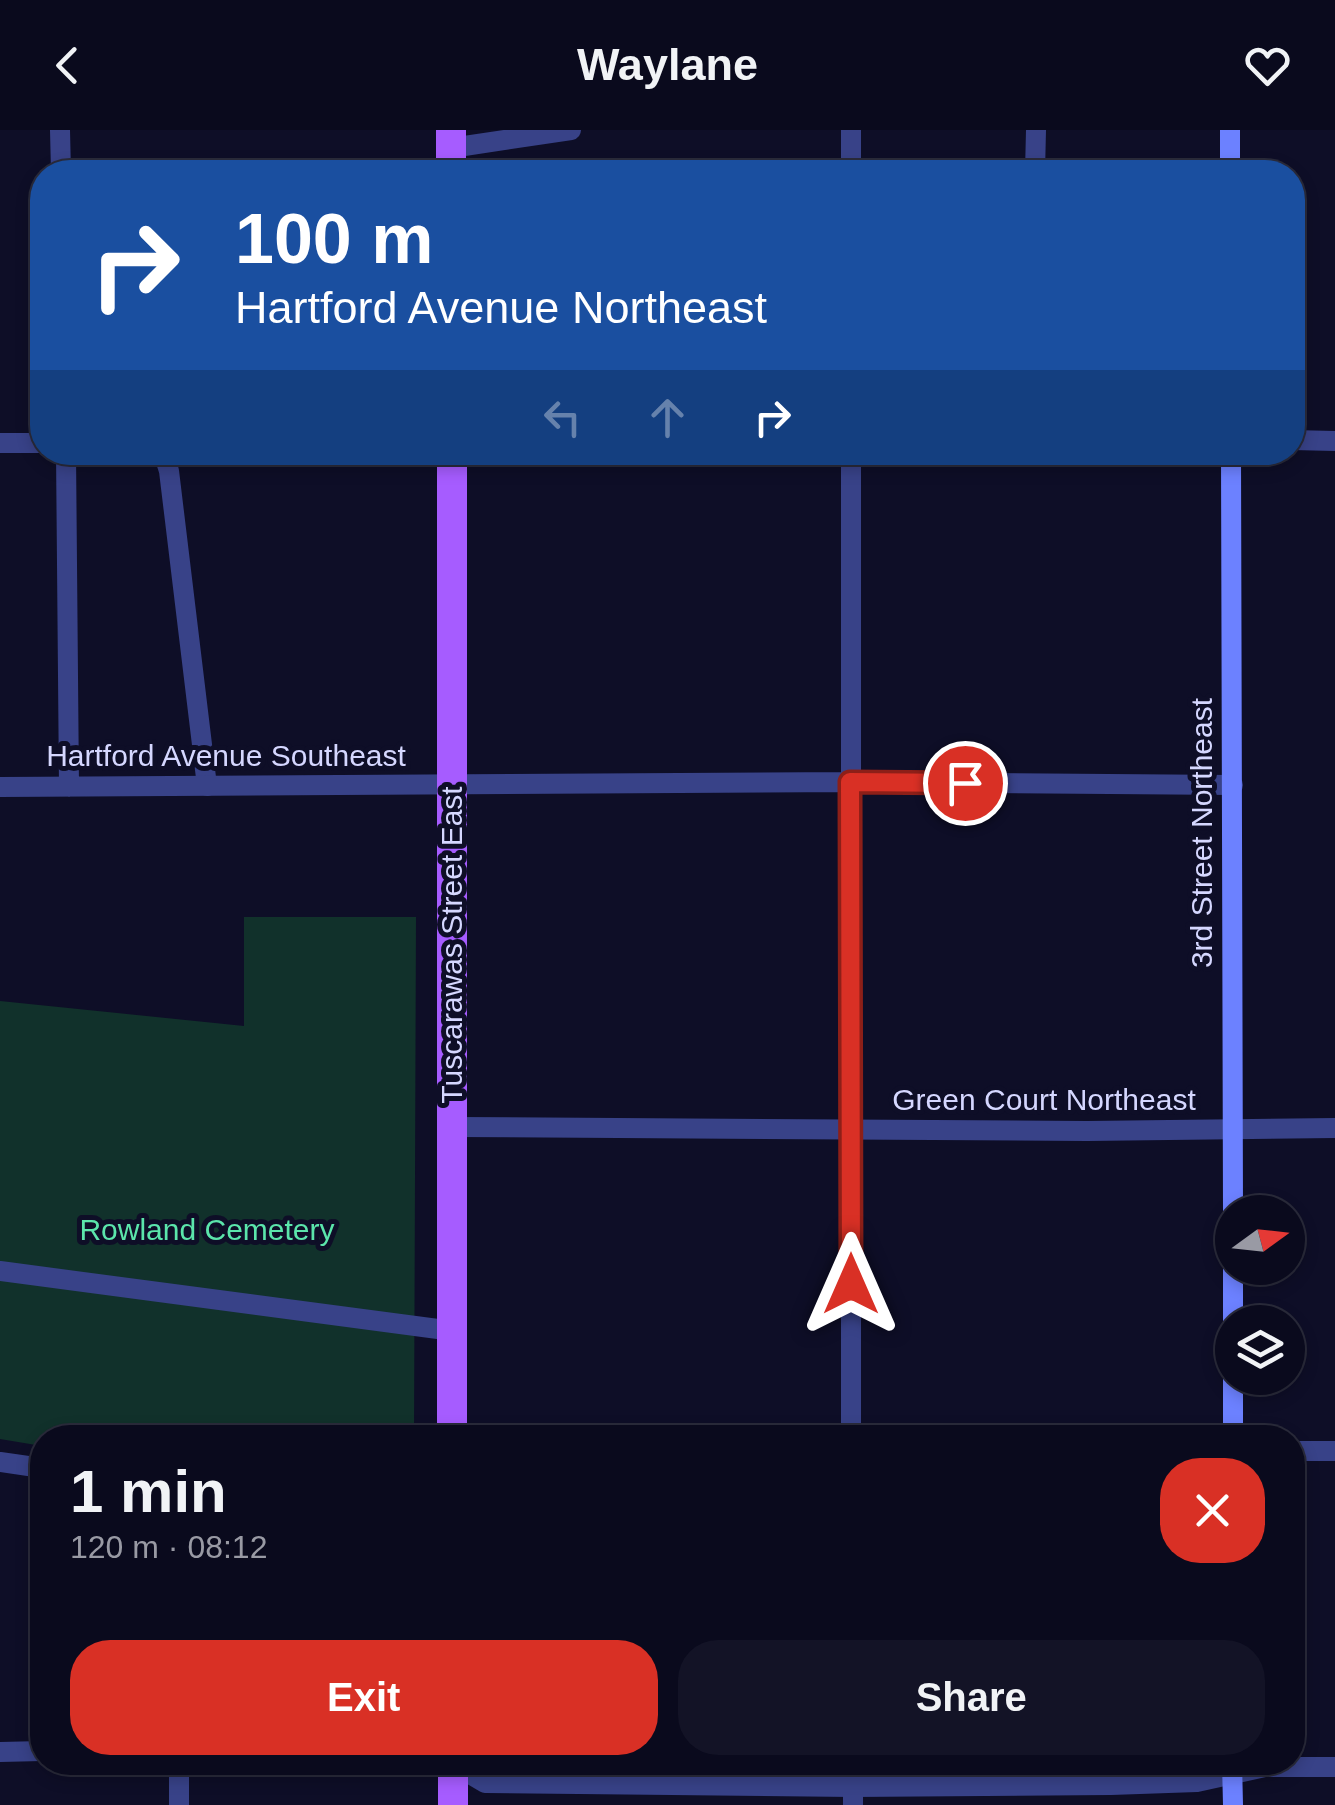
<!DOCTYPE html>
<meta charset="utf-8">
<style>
:root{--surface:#0a0a1d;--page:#131326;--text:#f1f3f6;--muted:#999aa4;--line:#2a2b3b;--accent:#d93025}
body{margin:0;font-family:Arial,sans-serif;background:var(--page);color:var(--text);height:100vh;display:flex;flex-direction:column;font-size:38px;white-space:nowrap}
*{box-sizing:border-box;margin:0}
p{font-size:32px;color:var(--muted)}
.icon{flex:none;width:55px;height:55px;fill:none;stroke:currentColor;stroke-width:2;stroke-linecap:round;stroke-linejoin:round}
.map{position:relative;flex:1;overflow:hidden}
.panel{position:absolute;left:30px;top:1295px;width:1275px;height:350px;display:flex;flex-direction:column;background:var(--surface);border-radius:40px;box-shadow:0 5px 15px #0003,0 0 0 2px var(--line)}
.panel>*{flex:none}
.hud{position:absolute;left:30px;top:30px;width:1275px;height:305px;border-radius:40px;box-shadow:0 5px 15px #0003,0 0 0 2px var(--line);background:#1a4fa0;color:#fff;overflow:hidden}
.needle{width:65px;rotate:75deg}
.controls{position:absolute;left:1215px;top:1065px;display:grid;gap:20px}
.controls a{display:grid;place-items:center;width:90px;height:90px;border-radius:50%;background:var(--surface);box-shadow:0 5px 15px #0003,0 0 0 2px var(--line);font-size:50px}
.pin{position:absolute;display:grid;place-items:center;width:85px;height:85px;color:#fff;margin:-42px;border:5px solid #fff;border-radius:50%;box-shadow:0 2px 10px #0007}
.me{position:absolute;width:110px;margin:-55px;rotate:0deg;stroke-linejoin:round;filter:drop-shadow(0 0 8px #0008)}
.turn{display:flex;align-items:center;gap:35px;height:210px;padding:0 40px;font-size:45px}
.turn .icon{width:130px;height:130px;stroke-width:2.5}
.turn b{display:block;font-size:70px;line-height:85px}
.lanes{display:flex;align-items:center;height:95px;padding:0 40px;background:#0003;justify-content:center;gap:50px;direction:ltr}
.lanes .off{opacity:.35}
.round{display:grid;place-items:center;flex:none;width:105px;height:105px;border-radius:40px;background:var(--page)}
.overview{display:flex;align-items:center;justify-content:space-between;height:170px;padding:0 40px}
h1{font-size:60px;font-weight:800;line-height:75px}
.button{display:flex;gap:20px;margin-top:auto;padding:20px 40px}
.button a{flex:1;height:115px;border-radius:40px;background:var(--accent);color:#fff;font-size:40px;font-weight:800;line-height:115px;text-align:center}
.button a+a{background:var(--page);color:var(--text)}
header{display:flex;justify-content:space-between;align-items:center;height:130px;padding:0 40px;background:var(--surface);font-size:45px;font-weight:800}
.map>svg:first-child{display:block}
.green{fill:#11312b}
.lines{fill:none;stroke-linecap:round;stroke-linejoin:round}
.lane{stroke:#384288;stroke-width:20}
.street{stroke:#384288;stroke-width:20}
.secondary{stroke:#6c81ff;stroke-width:20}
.primary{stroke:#a65cff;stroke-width:30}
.route-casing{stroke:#8d1f18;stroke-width:25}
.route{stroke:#d93025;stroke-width:18}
.labels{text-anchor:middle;stroke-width:10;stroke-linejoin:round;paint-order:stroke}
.street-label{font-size:30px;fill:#d5d7ff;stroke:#0e0e27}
.park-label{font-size:30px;fill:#5be5ab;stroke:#0e0e27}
</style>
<header><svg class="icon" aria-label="back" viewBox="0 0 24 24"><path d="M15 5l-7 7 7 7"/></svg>Waylane<svg class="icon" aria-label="heart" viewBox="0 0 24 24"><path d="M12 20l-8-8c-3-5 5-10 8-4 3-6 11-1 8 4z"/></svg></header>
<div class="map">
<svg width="1335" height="1675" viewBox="0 0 1335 1675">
<rect width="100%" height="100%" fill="#0e0e27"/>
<path class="green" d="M244 787H416L414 1307 42 1308V1316L0 1309V871L244 896Z"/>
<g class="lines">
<path class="lane" d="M1035 42 1036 0
M1292 310 1335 311
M0 313H42
M163 322 169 341 207 656
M453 997 1087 1001 1335 998
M0 1141 453 1201
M1292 1321H1335
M179 1632V1675
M453 1634 485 1653 853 1657 1111 1655 1197 1652 1265 1637H1335"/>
<path class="street" d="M60 0 61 42
M851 0V42
M451 18 571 0
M66 322 69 657
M851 322V1308
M0 657 850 652 1233 655
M0 1332 42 1338
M0 1622 42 1621
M853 1632V1675"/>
<path class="secondary" d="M1230 0V42
M1231 322 1233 1082
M1233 1138V1192
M1233 1248V1308
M1232 1632 1233 1675"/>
<path class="primary" d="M451 0V42
M452 322V1308
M453 1632V1675"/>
</g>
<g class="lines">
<defs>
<path id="route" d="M851 1154 850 652 965 653"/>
</defs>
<use href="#route" class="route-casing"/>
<use href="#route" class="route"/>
</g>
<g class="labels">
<g class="street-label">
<text x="226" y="636">Hartford Avenue Southeast</text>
<text transform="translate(1202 703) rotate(-90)" y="10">3rd Street Northeast</text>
<text transform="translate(452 815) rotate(-90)" y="10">Tuscarawas Street East</text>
<text x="1044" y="980">Green Court Northeast</text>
</g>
<g class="park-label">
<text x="207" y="1110">Rowland Cemetery</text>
</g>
</g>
</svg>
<div class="controls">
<a><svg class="needle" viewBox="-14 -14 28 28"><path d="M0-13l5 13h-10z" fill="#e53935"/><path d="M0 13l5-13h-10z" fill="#999aa4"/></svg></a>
<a><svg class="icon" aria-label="layers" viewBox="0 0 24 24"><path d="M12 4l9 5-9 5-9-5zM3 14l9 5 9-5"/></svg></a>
</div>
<div class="pin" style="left:965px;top:653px;background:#d93025"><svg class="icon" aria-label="arrive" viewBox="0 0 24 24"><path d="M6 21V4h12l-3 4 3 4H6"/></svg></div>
<svg class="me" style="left:851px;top:1154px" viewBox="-20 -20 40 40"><path d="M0-17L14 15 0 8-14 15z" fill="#d93025" stroke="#fff" stroke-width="4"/></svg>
<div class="hud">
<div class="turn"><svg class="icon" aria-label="right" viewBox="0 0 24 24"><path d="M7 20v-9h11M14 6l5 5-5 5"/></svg><div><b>100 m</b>Hartford Avenue Northeast</div></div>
<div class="lanes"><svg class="icon off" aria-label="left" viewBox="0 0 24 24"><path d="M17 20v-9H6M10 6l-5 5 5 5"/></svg><svg class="icon off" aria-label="ahead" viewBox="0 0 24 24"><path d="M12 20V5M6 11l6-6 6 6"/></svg><svg class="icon" aria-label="right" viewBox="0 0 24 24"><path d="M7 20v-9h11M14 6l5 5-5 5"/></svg></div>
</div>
<section class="panel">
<div class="overview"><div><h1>1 min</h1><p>120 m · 08:12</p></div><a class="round" style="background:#d93025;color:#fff"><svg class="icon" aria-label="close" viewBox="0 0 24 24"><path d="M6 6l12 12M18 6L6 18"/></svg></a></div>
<div class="button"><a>Exit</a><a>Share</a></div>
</section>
</div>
